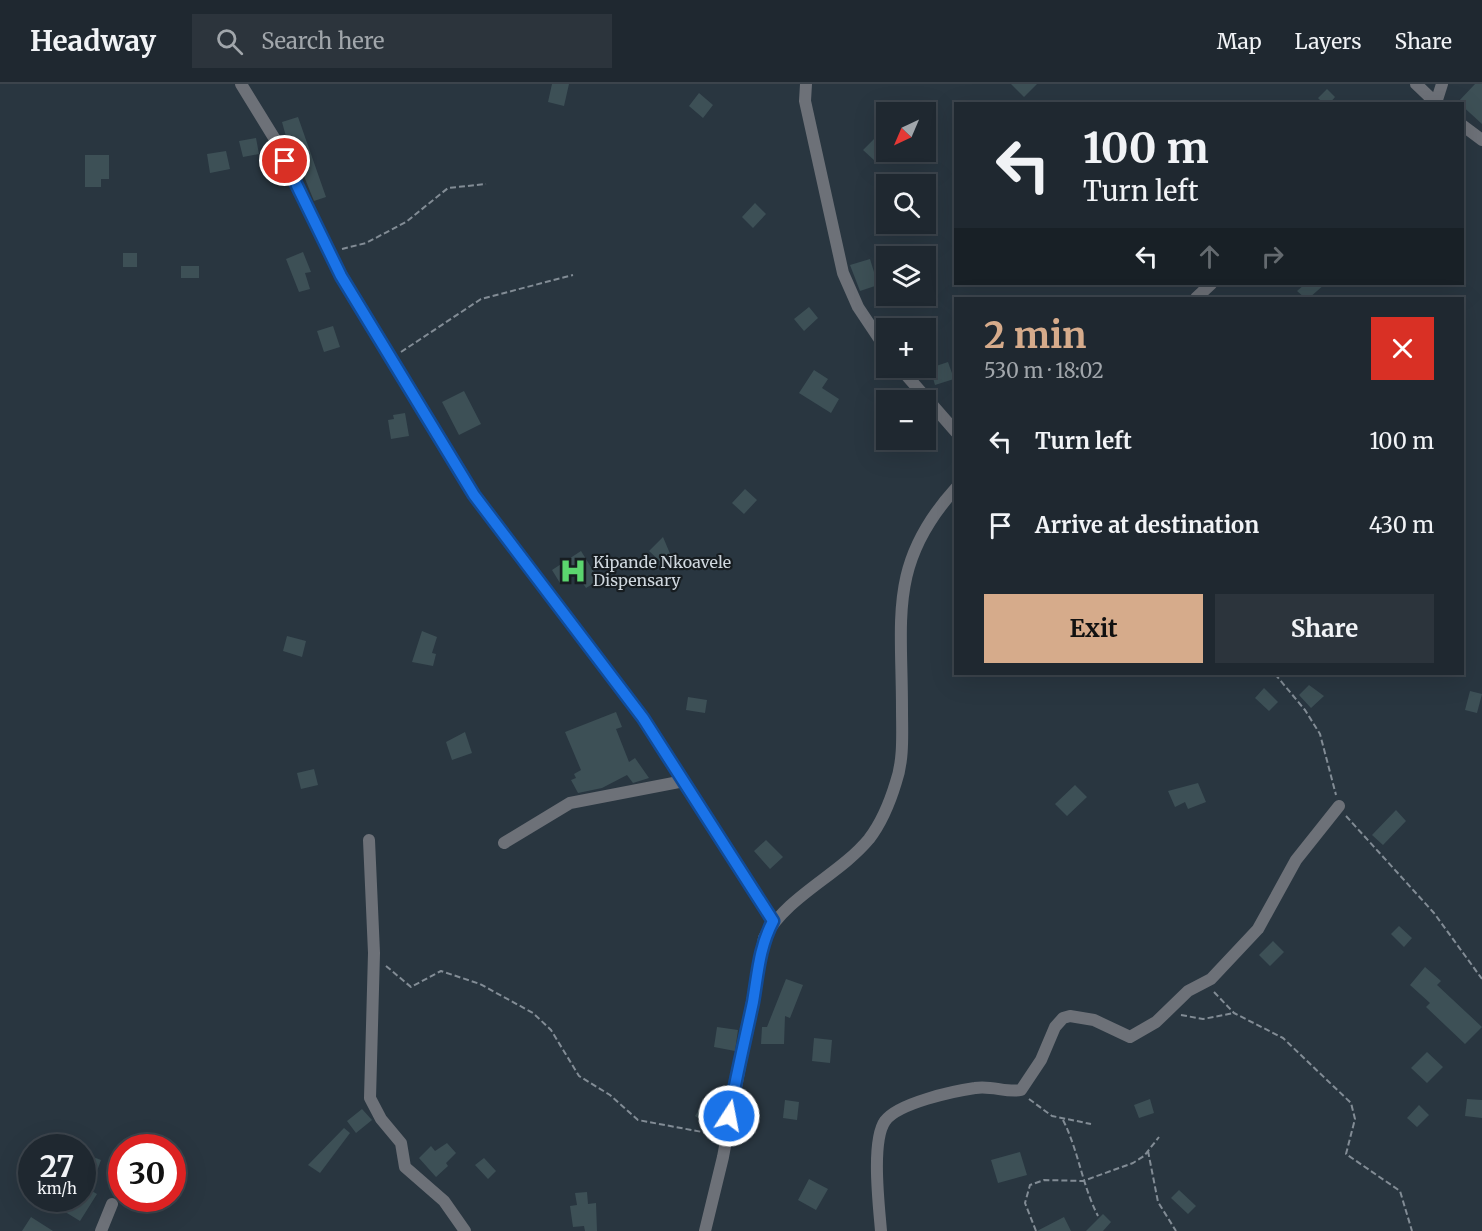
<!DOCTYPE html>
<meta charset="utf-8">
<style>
:root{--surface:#1f2830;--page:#2c343c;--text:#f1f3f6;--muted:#a1a6ab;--line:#3c444c;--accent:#d6ab8b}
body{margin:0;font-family:Merriweather,serif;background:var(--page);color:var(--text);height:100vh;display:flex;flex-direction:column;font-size:22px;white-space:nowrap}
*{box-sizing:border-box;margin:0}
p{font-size:20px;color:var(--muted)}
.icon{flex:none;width:33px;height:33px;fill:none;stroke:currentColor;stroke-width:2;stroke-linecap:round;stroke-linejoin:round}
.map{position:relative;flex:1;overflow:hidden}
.side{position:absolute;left:954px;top:213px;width:510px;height:378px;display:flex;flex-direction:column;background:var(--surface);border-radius:0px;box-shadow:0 6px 24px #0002,0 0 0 2px var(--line)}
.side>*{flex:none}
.hud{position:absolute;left:954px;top:18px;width:510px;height:183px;border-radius:0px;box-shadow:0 6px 24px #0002,0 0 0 2px var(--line);background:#1f2830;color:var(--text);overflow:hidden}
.needle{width:39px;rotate:224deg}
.buttons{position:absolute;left:876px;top:18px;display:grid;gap:12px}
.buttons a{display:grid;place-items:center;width:60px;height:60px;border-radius:0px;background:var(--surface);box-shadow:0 6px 24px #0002,0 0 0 2px var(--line);font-size:30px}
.speed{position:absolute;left:18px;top:1050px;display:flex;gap:12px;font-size:30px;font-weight:700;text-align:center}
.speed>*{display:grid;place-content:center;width:78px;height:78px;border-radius:50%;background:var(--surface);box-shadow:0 6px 24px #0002,0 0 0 2px var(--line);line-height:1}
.speed small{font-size:15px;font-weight:400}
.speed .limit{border:9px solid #d22;background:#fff;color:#111}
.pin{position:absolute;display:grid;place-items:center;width:51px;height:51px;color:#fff;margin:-26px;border:3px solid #fff;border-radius:50%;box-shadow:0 2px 6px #0007}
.me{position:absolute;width:66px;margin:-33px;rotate:11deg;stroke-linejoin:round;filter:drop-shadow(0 0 4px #0008)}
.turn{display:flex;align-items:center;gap:21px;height:126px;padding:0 30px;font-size:27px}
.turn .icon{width:78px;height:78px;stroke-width:2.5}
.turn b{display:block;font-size:42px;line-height:51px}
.lanes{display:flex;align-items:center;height:57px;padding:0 30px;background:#0003;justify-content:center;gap:30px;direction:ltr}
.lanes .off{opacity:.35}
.round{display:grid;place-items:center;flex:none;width:63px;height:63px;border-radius:0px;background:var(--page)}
.overview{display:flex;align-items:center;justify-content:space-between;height:102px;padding:0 30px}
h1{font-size:36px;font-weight:700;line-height:45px;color:var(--accent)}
.button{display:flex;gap:12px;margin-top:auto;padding:12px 30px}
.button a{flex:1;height:69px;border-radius:0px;background:var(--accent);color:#111;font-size:24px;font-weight:700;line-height:69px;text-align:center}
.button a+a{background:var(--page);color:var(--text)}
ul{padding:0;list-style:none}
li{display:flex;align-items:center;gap:18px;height:84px;padding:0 30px}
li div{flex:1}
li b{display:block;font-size:22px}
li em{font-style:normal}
header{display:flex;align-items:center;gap:36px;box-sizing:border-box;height:84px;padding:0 30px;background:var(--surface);border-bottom:2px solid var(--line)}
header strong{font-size:28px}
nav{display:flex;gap:33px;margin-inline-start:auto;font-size:21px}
.search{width:420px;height:54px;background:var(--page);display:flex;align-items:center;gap:15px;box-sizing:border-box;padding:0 21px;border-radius:0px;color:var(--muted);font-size:22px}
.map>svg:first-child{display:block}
.building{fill:#3d5056}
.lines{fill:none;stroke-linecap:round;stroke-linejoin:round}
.path{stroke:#828c95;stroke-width:2;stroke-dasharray:6 3;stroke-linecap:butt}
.minor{stroke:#6d7178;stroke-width:12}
.route-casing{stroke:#114b97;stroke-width:15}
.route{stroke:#1a73e8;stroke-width:10}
.labels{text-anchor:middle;stroke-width:4.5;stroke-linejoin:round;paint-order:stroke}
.poi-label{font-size:16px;fill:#cfd7de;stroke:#171d21;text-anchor:start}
</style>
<header>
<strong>Headway</strong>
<div class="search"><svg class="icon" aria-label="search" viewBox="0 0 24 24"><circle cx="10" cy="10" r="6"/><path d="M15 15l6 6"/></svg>Search here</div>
<nav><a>Map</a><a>Layers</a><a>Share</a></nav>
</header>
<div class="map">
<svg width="1482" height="1147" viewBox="0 0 1482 1147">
<rect width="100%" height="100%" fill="#293640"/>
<path class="building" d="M552 0H569L564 22 548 18Z
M1011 0H1037L1024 13Z
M1475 0H1482V40L1458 18Z
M1327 5 1335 13 1329 20H1324L1318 14Z
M699 9 713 21 703 34 689 22Z
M298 33 326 113 314 117 295 70H292L290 67 282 38Z
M256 54 259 70 243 73 239 57Z
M874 55 886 66 875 77 863 66Z
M226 67 230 85 210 89 207 70Z
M85 71H109V95H101V103H85Z
M755 119 766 130 753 144 742 133Z
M303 168 311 188 305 189 310 205 299 208 286 175Z
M123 169H137V183H123Z
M870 175 878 201 860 207 850 181Z
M181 182H199V194H181Z
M1305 200H1325L1309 214H1305L1297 207Z
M809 223 818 234 804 247 794 235Z
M333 242 340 263 324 268 317 247Z
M948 278 954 295 935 301 930 284Z
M814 286 828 295 822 304 839 315 831 329 799 309Z
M464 307 481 340 459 351 442 318Z
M405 329 409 352 391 355 388 336 394 335 393 331Z
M745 405 757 416 744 430 732 419Z
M663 453 671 472 663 480 649 467Z
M581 467 599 496 586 504 576 489 560 499 552 486Z
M422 547 437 553 432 569 436 570 433 582 412 578Z
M287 552 306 557 302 573 283 567Z
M1309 601 1324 612 1311 624 1299 611Z
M1264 604 1278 618 1269 627 1255 614Z
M1470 607 1482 610 1477 629 1465 626Z
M688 613 707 616 705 629 686 626Z
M616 628 622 643 616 645 629 678 635 674 649 694 633 699 627 691 602 704 578 709 571 696 576 694 574 690 581 686 565 648Z
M465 648 472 669 452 676 446 658Z
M314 685 318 701 301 705 297 689Z
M1198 699 1206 718 1188 725 1185 718 1175 723 1168 707Z
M1075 701 1087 713 1067 732 1055 720Z
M1396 726 1406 737 1383 761 1372 751Z
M766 756 783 773 770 785 754 767Z
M1399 842 1412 854 1404 863 1391 850Z
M1273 857 1284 868 1270 882 1259 871Z
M1425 883 1441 897 1437 901 1482 943 1465 960 1426 923 1430 919 1410 901Z
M786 895 803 901 790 934 785 932 784 960H761L762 943H767Z
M717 943 738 946 735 967 714 963Z
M814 954 832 956 830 979 812 977Z
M1427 968 1443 983 1427 999 1411 984Z
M1150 1015 1154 1029 1139 1034 1134 1021Z
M1467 1015 1482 1016V1034L1465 1032Z
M785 1016 799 1018 797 1036 783 1034Z
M702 1021 717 1031 710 1042 695 1032Z
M1419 1021 1429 1031 1417 1043 1407 1034Z
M362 1025 372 1036 356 1049 347 1037Z
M344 1044 350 1049 320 1089 308 1081Z
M447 1059 456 1069 446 1079 448 1082 436 1093 419 1074 431 1062 435 1067Z
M1020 1068 1027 1091 998 1099 991 1076Z
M85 1070 101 1076 90 1106 97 1110 80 1137 62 1126 70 1114H82V1077Z
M484 1074 496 1087 488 1095 475 1081Z
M809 1095 828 1105 816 1126 798 1116Z
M1179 1106 1196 1122 1188 1130 1171 1114Z
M587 1108 588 1120 596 1119 597 1147H585L584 1142 573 1143 570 1122 577 1121 575 1109Z
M1103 1130 1111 1138 1103 1147H1086Z
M31 1133 53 1147H22Z
M1064 1133 1071 1147H1037Z"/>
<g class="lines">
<path class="path" d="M342 165 366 159 406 138 448 104 486 100
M401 268 481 215 573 191
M1275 590 1305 626 1320 650 1336 711
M1346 732 1434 829 1482 895
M386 882 411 903 441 887 480 900 533 929 551 946 579 992 610 1011 638 1036 713 1050
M1214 908 1234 929 1283 954 1351 1019 1355 1035 1346 1070 1400 1107 1412 1147
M1181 931 1203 935 1234 929
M1029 1015 1052 1032 1091 1040
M1063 1036C1079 1068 1082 1101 1098 1132
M1148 1067 1158 1118 1176 1147
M1036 1147 1025 1119 1030 1101 1044 1096 1083 1097 1133 1079 1144 1072 1159 1053"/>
<path class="minor" d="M241 0 276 57 341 192 474 411 643 634 773 837
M806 0 805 17 843 189 858 223 886 265
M1416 0 1437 20
M1436 19 1442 0
M1462 41 1482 56
M1196 214 1211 200
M900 284 956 348
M369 756 374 869 370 1014 381 1035 401 1059 405 1083 444 1117 465 1147
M504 759 570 719 684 697
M101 1147 112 1120
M705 1147 723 1073 764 854C788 811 838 792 869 755 882 738 890 718 896 698 904 675 902 649 902 625 902 533 888 479 956 404
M881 1147C879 1122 871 1057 885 1037 898 1019 954 1007 975 1004 991 1001 1007 1009 1021 1006L1041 976 1055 943 1063 934 1070 932 1094 936 1130 953 1156 938 1188 907 1211 895 1258 845 1296 776 1339 722"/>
</g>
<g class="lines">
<defs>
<path id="route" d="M285 77 341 192 474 411 643 634 773 837C759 864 758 889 753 918 745 956 736 993 729 1032"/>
</defs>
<use href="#route" class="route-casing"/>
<use href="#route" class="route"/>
</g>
<defs>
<symbol id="hospital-bare" viewBox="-9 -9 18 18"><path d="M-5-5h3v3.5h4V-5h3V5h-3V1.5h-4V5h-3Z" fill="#5bd56e" stroke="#171d21" stroke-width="2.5" paint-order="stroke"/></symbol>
</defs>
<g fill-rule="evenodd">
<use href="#hospital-bare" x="554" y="468" width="38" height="38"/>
</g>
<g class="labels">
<g class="poi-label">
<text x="593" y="484">Kipande Nkoavele<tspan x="593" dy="18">Dispensary</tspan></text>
</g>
</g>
</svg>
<div class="buttons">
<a><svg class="needle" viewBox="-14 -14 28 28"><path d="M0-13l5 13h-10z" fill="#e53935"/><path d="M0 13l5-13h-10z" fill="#a1a6ab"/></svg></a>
<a><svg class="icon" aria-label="search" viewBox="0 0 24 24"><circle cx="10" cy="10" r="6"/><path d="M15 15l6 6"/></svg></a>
<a><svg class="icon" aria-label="layers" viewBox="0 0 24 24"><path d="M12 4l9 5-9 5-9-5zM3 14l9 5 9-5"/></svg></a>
<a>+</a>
<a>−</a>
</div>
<div class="speed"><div>27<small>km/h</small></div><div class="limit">30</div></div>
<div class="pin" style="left:285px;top:77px;background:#d93025"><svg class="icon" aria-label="arrive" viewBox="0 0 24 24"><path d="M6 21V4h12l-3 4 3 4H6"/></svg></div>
<svg class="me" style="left:729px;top:1032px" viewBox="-20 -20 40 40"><circle r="17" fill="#1a73e8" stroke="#fff" stroke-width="3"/><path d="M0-11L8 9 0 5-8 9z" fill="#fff"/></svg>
<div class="hud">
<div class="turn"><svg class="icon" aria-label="left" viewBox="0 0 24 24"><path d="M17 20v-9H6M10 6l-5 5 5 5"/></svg><div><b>100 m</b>Turn left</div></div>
<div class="lanes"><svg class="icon" aria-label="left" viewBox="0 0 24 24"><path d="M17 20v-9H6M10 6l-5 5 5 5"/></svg><svg class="icon off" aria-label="ahead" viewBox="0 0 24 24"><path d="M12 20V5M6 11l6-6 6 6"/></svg><svg class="icon off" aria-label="right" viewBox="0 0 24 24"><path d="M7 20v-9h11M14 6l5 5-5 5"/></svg></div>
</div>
<section class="side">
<div class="overview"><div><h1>2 min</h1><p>530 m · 18:02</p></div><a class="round" style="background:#d93025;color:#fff"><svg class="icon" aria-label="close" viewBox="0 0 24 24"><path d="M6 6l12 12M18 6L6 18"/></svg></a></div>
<ul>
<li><svg class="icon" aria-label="left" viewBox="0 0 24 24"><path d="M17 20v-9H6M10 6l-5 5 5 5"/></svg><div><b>Turn left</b></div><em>100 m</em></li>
<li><svg class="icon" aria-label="arrive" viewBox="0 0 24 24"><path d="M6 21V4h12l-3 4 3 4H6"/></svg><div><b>Arrive at destination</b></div><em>430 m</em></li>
</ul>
<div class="button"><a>Exit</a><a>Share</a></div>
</section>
</div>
